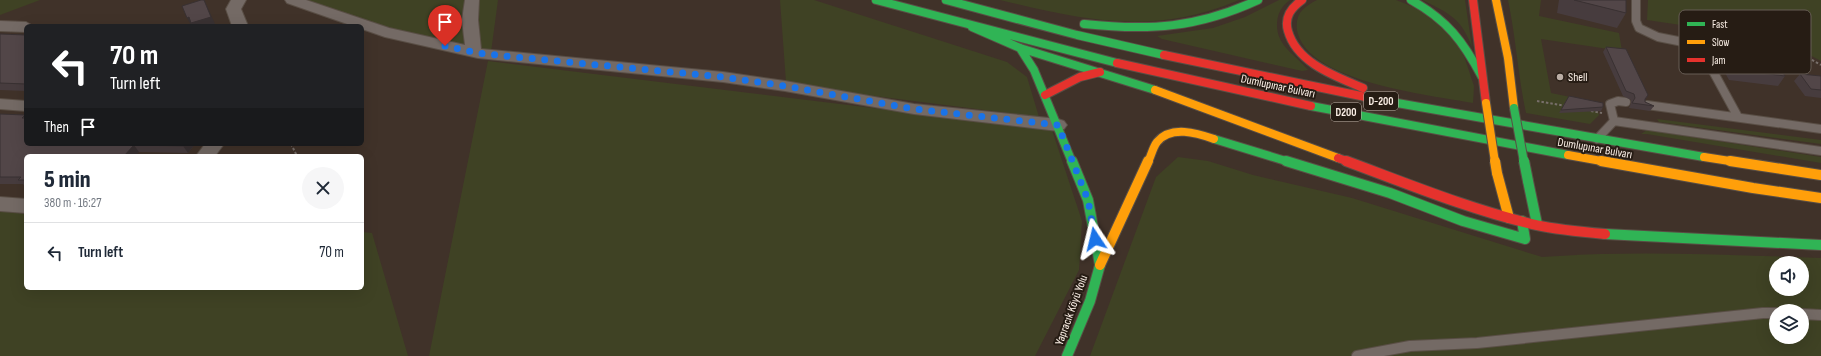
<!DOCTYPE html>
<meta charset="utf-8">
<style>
:root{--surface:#fff;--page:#f6f6f7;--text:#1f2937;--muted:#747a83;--line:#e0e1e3}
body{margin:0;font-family:"Sofia Sans Condensed",sans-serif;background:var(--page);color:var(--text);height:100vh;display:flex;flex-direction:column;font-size:15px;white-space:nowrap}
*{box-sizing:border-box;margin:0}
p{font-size:13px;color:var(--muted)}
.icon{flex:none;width:22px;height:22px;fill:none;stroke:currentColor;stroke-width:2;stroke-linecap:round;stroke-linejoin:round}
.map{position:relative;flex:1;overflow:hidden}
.details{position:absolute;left:24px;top:154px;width:340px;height:136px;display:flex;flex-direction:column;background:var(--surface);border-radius:6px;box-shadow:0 4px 16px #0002}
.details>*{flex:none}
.guide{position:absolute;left:24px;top:24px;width:340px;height:122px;border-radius:6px;box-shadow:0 4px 16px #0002;background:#202124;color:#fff;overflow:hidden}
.tools{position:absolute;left:1769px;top:256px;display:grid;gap:8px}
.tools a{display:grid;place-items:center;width:40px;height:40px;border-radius:50%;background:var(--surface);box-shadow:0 4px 16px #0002;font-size:20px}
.pin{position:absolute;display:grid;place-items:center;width:34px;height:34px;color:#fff;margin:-41px -17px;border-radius:50% 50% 50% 0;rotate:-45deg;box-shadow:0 0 4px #0007}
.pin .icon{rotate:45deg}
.me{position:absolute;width:44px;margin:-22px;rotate:350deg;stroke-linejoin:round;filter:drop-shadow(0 0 3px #0008)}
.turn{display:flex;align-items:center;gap:14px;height:84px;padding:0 20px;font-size:18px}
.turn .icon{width:52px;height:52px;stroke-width:2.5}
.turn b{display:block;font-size:28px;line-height:34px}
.then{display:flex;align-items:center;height:38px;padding:0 20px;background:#0003;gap:8px;font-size:15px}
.round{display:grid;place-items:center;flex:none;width:42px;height:42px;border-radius:21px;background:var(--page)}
.headline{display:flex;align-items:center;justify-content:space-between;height:68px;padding:0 20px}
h1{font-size:24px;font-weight:800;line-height:30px}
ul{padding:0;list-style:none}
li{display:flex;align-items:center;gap:12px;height:60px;padding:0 20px;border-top:1px solid var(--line)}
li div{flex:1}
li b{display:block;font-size:15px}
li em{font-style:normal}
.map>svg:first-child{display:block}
.green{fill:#3f4224;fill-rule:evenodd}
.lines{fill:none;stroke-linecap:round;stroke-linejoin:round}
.lane-far1-casing{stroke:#594e45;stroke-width:10}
.lane-casing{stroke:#594e45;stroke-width:12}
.street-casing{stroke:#594e45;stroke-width:2}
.fast-far1-casing{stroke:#594e45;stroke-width:10}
.fast-casing{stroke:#594e45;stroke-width:12}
.slow-far1-casing{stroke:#594e45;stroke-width:10}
.slow-casing{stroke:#594e45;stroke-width:12}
.jam-far1-casing{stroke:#594e45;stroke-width:10}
.jam-casing{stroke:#594e45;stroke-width:12}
.path{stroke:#786f6a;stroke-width:2;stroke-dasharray:2.5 2;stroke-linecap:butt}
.lane-far1{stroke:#746a65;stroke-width:8}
.lane{stroke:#746a65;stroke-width:10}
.street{fill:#746a65;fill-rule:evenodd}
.fast-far1{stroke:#30b455;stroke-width:8}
.fast{stroke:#30b455;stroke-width:10}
.slow-far1{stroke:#ff9f0a;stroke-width:8}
.slow{stroke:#ff9f0a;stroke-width:10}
.jam-far1{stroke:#e5322d;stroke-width:8}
.jam{stroke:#e5322d;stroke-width:10}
.fast-bridge-far1-casing{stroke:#594e45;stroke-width:10;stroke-linecap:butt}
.fast-bridge-casing{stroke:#594e45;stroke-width:12;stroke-linecap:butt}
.slow-bridge-far1-casing{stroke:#594e45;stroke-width:10;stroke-linecap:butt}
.slow-bridge-casing{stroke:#594e45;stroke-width:12;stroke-linecap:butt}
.fast-bridge-far1{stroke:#30b455;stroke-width:8}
.fast-bridge{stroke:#30b455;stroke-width:10}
.slow-bridge-far1{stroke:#ff9f0a;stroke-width:8}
.slow-bridge{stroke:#ff9f0a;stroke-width:10}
.wall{fill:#473c3e}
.shaded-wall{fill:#393132}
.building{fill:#524648;stroke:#393132}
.route{stroke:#1a73e8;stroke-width:7;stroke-dasharray:0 12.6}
.poi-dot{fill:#bbaea5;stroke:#261c14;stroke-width:1.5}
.labels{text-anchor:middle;stroke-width:4;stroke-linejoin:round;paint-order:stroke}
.shield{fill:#261c14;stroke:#bcb1a8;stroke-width:1}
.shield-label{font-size:11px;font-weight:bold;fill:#fdf1e8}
.poi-label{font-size:12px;fill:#fdf1e8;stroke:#261c14;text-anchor:start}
.street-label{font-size:12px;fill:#fdf1e8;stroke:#261c14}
.key{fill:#261c14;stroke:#665c54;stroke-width:1}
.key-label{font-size:11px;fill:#fdf1e8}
</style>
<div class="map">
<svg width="1821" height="356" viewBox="0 0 1821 356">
<rect width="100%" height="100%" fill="#403229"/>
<path class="green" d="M0 0H40L0 15Z
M304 0H498L491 52C428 39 365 22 304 0Z
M780 0H814L1007 62 1027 77 1039 117 851 93 786 82Z
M1000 0H1239C1154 36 1086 21 1000 0Z
M1279 0H1290C1282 6 1278 12 1277 23 1276 46 1295 54 1308 70L1302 71 1162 39 1157 36 1213 28 1245 17Z
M1317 0H1396L1419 9 1443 26 1463 53 1474 86 1473 103C1430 95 1306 82 1297 30 1295 13 1304 7 1317 0Z
M1422 0H1465L1472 47C1461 18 1449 13 1422 0Z
M1508 0H1541L1539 16 1619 33 1622 51 1541 39 1551 93 1595 102 1599 115 1590 124 1526 113C1518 76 1516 38 1508 0Z
M1648 0H1821V61L1790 45 1769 38 1647 20Z
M488 61 1052 130 1082 221 1079 270 1035 356H429Z
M1657 119 1821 140V144L1659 122Z
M1647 130 1821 157V163L1647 134H1641Z
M1178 157 1208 161 1253 175 1352 198 1542 257C1635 250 1728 255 1821 258V356H1090L1156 177ZM1776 263H1802V289H1776ZM1776 311H1802V337H1776Z
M0 211 26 214V288H362V232L372 233 408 356H0Z"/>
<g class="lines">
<defs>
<path id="lane-far1" d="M1636 0V21L1639 28 1658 37 1683 42 1702 51 1738 117
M1647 105 1821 129
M1614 121 1821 151
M1597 139 1614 121 1610 104 1618 101 1626 102"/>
<path id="lane" d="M1802 314 1821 315
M1357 356 1410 346 1477 343 1763 313H1776"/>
<path id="street" d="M231 0H246L241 9 248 26H232L226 9Z
M285 0H306L389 28 465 45 462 20 465 0H479L478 20 481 49 723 72 785 81 914 104 1058 119 1064 121 1067 125 1064 129 1058 131 914 114 785 91 723 82 478 58 385 37 362 29V26H353L287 3Z
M0 21 26 22 33 26H26V32L0 31Z
M0 99 26 101V111L0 109Z
M205 144H224L215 156H196Z
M0 197 26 199V213L0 211Z"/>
<path id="fast-far1" d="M876 0 1117 63
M946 0 1077 35 1164 55
M1411 0C1447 20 1463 41 1482 77
M1084 24C1150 31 1197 28 1258 0
M972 27 1020 48 1155 90
M1020 48 1034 70 1072 162
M1380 100 1704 157
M1311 106 1568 155
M1214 139 1289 162"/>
<path id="fast" d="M1286 161 1390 193 1463 221 1525 239 1522 221
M1528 181 1537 224
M1605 234 1821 245
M1067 356 1090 301 1100 265 1088 200 1072 161"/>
<path id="slow-far1" d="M1496 0 1508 58 1514 108
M1155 90 1338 158
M1568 155 1607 162
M1704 157 1736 162
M1148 162C1151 156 1153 147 1157 142 1171 125 1197 133 1214 139"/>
<path id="slow" d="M1601 161 1753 188 1821 198
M1730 161 1821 175
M1497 173 1509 218
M1100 265 1148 161"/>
<path id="jam-far1" d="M1302 0C1291 8 1284 17 1288 31 1297 63 1335 76 1363 88
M1473 0 1486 103
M1164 55 1380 100
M1117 63 1311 106
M1045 95 1080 77 1100 72
M1338 158 1349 162"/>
<path id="jam" d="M1346 161C1408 184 1471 210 1536 225 1559 230 1582 232 1605 234"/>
</defs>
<use href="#lane-far1" class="lane-far1-casing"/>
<use href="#lane" class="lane-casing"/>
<use href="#street" class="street-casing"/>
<use href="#fast-far1" class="fast-far1-casing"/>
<use href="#fast" class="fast-casing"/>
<use href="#slow-far1" class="slow-far1-casing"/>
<use href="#slow" class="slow-casing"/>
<use href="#jam-far1" class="jam-far1-casing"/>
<use href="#jam" class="jam-casing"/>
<path class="path" d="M1686 30C1737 36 1776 38 1821 65
M1537 101 1566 106
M1591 111 1602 113
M291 144 297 156"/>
<use href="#lane-far1" class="lane-far1"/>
<use href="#lane" class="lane"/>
<use href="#street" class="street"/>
<use href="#fast-far1" class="fast-far1"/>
<use href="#fast" class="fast"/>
<use href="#slow-far1" class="slow-far1"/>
<use href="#slow" class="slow"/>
<use href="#jam-far1" class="jam-far1"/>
<use href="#jam" class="jam"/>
<defs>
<path id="fast-bridge-far1" d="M1514 108 1524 162"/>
<path id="fast-bridge" d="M1524 161 1528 181"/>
<path id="slow-bridge-far1" d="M1486 103 1495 162"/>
<path id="slow-bridge" d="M1495 161 1497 173"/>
</defs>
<use href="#fast-bridge-far1" class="fast-bridge-far1-casing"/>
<use href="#fast-bridge" class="fast-bridge-casing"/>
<use href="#slow-bridge-far1" class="slow-bridge-far1-casing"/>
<use href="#slow-bridge" class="slow-bridge-casing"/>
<use href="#fast-bridge-far1" class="fast-bridge-far1"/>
<use href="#fast-bridge" class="fast-bridge"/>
<use href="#slow-bridge-far1" class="slow-bridge-far1"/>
<use href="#slow-bridge" class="slow-bridge"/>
</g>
<path class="wall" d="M1559 0H1626V13L1617 28 1557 13Z
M0 34 26 35V91L0 90Z
M1718 39 1741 48 1785 76 1778 86 1729 80 1712 49Z
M1606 47 1648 95 1645 100V102L1654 106 1650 111 1629 108 1631 103V100L1623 96 1603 52Z
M1800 74 1821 76V98L1805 96 1794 81Z
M1569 96 1603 107 1601 111 1559 113Z
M0 114 25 115 26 116V144H195L188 153 139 152 26 156V187H25L23 184H0Z"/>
<path class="shaded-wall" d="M204 0 207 6 215 24 208 26H193L192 24 191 25 187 18Z
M184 144H195L188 153 183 146Z
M134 145 139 152 136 156H124Z"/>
<path class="building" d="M201 0H204L211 17 191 23 189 17 187 18 182 6Z
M1574 0H1626V13Z
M0 34 26 35V84L0 83Z
M1718 39 1736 41 1741 48 1770 52 1785 76 1737 70Z
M1606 47 1626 49 1648 95 1645 99V102L1654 106 1632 103 1635 98 1634 94 1626 91Z
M1800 74 1821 76V90L1811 89Z
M1569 96 1603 103V107L1561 110Z
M0 114 25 115 22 118H26V144H184L183 146 134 145 124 156H26V180H18L21 177H0Z"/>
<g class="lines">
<path class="route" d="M445 46 478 53 505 56 723 77 785 86 914 109 1058 125 1088 200 1095 239"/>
</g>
<circle class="poi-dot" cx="1560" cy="77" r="4"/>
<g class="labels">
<g class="shield">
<rect x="1364" y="92" width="34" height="18" rx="3"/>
<rect x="1331" y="103" width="30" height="18" rx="3"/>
</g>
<g class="shield-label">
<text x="1381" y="105">D-200</text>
<text x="1346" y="116">D200</text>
</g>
<g class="poi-label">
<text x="1568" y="81">Shell</text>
</g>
<g class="street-label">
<text transform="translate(1278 86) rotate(12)" y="4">Dumlupınar Bulvarı</text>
<text transform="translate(1595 148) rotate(10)" y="4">Dumlupınar Bulvarı</text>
<text transform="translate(1071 310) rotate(-70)" y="4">Yapracık Köyü Yolu</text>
</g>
</g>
<rect x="1679" y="10" width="132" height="64" rx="6" class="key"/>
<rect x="1687" y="22" width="18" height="4" fill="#30b455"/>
<rect x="1687" y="40" width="18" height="4" fill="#ff9f0a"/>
<rect x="1687" y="58" width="18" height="4" fill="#e5322d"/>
<g class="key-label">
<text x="1712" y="28">Fast</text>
<text x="1712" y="46">Slow</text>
<text x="1712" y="64">Jam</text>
</g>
</svg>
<div class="tools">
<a><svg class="icon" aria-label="sound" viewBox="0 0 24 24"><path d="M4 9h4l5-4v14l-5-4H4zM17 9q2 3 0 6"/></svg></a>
<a><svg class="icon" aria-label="layers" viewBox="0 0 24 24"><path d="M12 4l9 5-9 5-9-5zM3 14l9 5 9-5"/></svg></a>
</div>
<div class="pin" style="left:445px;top:46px;background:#d93025"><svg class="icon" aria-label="arrive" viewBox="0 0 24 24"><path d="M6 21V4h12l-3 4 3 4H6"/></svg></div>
<svg class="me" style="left:1095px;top:239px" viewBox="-20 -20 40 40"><path d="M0-17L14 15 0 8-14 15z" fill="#1a73e8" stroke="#fff" stroke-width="4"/></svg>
<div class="guide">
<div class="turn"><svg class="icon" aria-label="left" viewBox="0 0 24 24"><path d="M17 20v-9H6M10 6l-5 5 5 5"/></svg><div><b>70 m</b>Turn left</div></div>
<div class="then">Then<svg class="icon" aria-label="arrive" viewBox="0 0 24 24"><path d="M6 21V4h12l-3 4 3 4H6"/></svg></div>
</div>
<section class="details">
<div class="headline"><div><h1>5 min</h1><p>380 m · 16:27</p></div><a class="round"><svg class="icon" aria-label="close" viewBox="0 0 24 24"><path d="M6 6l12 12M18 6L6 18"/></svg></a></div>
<ul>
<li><svg class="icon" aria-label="left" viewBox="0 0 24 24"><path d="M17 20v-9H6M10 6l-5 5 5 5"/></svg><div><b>Turn left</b></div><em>70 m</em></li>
</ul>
</section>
</div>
